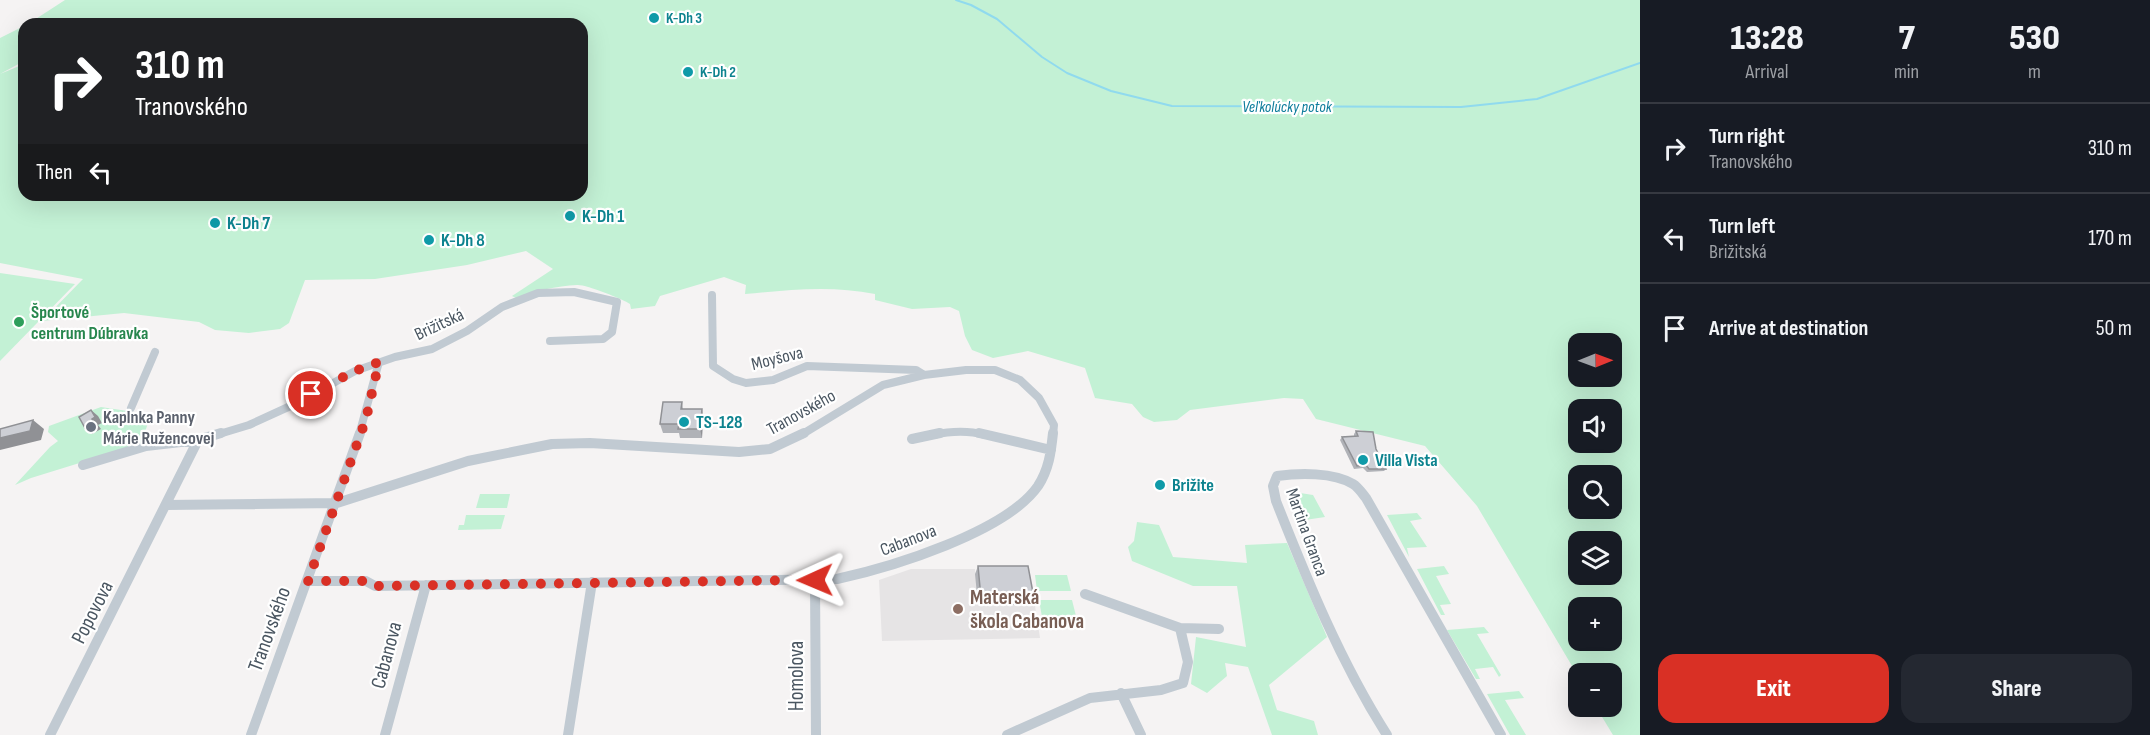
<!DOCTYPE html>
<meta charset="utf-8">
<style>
:root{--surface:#171b24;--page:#242831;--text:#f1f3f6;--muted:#9ea1a6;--line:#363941;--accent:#d93025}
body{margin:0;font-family:"Sofia Sans Condensed",sans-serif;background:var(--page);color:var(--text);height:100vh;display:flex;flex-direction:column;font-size:22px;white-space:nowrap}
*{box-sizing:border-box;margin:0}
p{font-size:20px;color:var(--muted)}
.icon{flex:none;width:33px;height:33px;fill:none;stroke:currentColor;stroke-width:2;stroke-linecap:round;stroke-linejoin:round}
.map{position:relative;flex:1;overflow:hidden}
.drawer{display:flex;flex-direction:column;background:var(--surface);width:510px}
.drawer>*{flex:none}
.banner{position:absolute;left:18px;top:18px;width:570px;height:183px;border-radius:18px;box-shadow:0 6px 24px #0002;background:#202124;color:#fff;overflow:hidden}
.needle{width:39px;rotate:89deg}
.buttons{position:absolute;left:1568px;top:333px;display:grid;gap:12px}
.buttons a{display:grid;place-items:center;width:54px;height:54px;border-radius:12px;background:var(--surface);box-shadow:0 6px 24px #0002;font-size:30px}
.pin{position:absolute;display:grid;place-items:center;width:51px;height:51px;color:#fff;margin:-26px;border:3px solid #fff;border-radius:50%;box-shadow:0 2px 6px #0007}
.me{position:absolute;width:66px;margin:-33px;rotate:269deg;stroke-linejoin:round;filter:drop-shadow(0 0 4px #0008)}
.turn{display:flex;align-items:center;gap:21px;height:126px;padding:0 18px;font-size:27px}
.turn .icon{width:78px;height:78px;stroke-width:2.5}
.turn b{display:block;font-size:42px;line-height:51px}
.then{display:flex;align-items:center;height:57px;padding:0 18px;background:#0003;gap:12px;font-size:22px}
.eta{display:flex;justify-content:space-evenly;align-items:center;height:102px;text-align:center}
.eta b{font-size:36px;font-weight:800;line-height:42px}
.cta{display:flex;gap:12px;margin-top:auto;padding:12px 18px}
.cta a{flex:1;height:69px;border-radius:18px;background:var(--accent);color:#fff;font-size:24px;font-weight:800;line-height:69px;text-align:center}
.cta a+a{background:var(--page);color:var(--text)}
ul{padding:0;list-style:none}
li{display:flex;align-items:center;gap:18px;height:90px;padding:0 18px;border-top:2px solid var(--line)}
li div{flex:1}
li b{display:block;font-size:22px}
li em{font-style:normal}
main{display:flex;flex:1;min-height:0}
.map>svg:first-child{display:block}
.education{fill:#e6e4e5}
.green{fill:#c3f1d5;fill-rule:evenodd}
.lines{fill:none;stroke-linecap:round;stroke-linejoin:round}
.stream{stroke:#90daee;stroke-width:2}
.minor-far1{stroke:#c1cad2;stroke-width:8}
.minor{stroke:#c1cad2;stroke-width:10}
.wall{fill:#b0b2b7}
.shaded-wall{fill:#909195}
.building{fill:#cdcfd5;stroke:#909195;stroke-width:1.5}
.route{stroke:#d93025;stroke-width:10;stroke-dasharray:0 18}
.culture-dot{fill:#0f9aa8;stroke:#fff;stroke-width:2}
.leisure-dot{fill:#2e9e5b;stroke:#fff;stroke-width:2}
.worship-dot{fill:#6b7280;stroke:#fff;stroke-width:2}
.education-dot{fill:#8d6e63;stroke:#fff;stroke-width:2}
.labels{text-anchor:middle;stroke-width:4.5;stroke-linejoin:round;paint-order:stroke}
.far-culture-label{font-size:15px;font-weight:bold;fill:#0d838f;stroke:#fff;text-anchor:start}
.far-water-label{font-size:16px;font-style:italic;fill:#0c7c9b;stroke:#fff}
.culture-label{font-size:18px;font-weight:bold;fill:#0d838f;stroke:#fff;text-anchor:start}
.leisure-label{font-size:18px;font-weight:bold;fill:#27864d;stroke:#fff;text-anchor:start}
.street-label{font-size:18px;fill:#4a5661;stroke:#fff}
.worship-label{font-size:18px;font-weight:bold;fill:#5b616d;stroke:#fff;text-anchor:start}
.near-education-label{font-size:21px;font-weight:bold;fill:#785e54;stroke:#fff;text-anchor:start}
.near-street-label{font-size:21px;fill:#4a5661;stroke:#fff}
</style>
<main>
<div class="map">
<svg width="1640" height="735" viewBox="0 0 1640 735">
<rect width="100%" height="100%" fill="#f5f3f3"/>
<path class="education" d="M911 569H975V574H1030L1040 638 882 641 879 580Z"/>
<path class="green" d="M65 0H1640V735H1613L1596 707 1611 706V674H1578V676L1477 506 1425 446 1316 419 1303 399 1284 398 1190 410 1177 420 1154 422 1143 417 1132 404 1095 398 1085 368 1028 351 993 358 972 350 965 336 959 311 950 307 912 309 875 300V294C831 285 788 290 745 294L746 285 724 277 660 296 655 306 631 309 630 304C623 299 585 284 577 285 557 286 534 291 516 298L512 296 553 269 526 251 467 265 375 279 305 280 289 323 280 329 249 333 215 330 199 322 124 313 42 321 83 279 0 263V38L24 26V61L0 74 24 64V195H582V24H89L93 19 86 24H28ZM1578 344H1611V376H1578ZM1578 410H1611V442H1578ZM1578 476H1611V508H1578ZM1578 542H1611V574H1578ZM1578 608H1611V640H1578Z
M0 273 75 284 0 361Z
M101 407 134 412 147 426 141 444 31 478 15 485 50 447 58 441 48 432 49 426Z
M1294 492 1313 495 1325 517 1305 520Z
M480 494H510L507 508H476Z
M1417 513 1422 519 1410 521 1427 547 1407 548 1409 557 1387 515Z
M466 515H505L501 529 458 530 459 525H464Z
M1137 522 1159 525 1173 557 1247 563 1245 545 1287 543 1327 637 1269 685 1277 710 1314 721 1318 735H1272L1248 667 1225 663 1227 676 1207 693 1191 684 1196 637 1246 647 1237 586H1193L1132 561 1128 547 1134 541Z
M1444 566 1449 574 1436 576 1451 604 1440 605 1445 615H1441L1417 569Z
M1035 575H1067L1071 591H1037Z
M1039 600H1072L1076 616 1042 617Z
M1484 627 1489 633 1477 634 1501 675 1499 677 1493 667 1475 669 1480 679H1476L1447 630Z
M1519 691 1524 698 1505 700 1526 735H1510L1487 694Z"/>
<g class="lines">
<path class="stream" d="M956 0 971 5 997 19 1042 57 1067 73 1111 91 1172 106 1461 107 1537 99 1640 63"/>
<path class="minor-far1" d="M712 295 713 366 733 379 746 383 773 380 807 366 916 370 924 375
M131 408 155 352
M216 435 249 425 297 403 355 371 395 357 432 349 467 331 502 307 538 293 574 292 617 302 612 332 603 339 550 341
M359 435 379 362
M801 435 883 385 924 375 966 370H995L1020 380 1039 398 1054 425 1053 435
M933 435C951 431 967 430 985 435"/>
<path class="minor" d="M979 433 1051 450
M912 439 940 433
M83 465 146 446 198 440 221 433
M166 505 337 503 468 461 552 444 590 443 739 452 770 449 804 433
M815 580 816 735
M308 581H366L375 586 837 579C892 567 1006 532 1038 486 1049 469 1051 452 1053 433
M1085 594 1180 628 1219 629
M1121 693 1141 735
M50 735 198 440
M251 735 360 433
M385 735 426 585
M568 735 592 582
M1007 735 1090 698 1161 690 1183 683 1188 662 1180 628
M1387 735C1340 661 1308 582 1276 501L1273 486 1277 476C1299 473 1333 472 1353 484 1358 487 1362 493 1366 498L1501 735"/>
</g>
<path class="wall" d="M682 402 683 409H702L703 418 702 438H680L679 433H663L660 424Z
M1356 431 1376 449 1386 469 1384 471 1367 472 1363 468 1354 469 1340 440 1342 437 1354 436V434Z
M978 566 1034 598 1031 605H978L975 574Z"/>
<path class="shaded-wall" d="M702 409 703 418 702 438 700 429Z
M91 410 98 416 102 423 98 425 101 429 92 434 85 428 92 419Z
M33 420 44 429 41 440 0 450V438Z"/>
<path class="building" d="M663 402H682L681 409H702L700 429H678L679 424H660Z
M91 410 95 417 92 419 94 423 85 428 79 417Z
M33 420 30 431 0 438V429Z
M1356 431 1373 432 1376 449 1386 469H1369L1366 465 1357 466 1342 437 1358 436Z
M978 566H1028L1034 598H981Z"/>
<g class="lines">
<path class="route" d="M311 394 355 371 379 362 366 419 308 581H366L375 586 815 580"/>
</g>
<g class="culture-dot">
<circle cx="654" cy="18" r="6"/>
<circle cx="688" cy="72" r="6"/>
<circle cx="570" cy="216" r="6"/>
<circle cx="215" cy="223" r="6"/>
<circle cx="429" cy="240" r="6"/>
<circle cx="684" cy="422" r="6"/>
<circle cx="1363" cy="460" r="6"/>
<circle cx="1160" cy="485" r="6"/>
</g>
<circle class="leisure-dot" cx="19" cy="322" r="6"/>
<circle class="worship-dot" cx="91" cy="427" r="6"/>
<circle class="education-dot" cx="958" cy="609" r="6"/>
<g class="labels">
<g class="far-culture-label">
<text x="666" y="23">K-Dh 3</text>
<text x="700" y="77">K-Dh 2</text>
</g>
<g class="far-water-label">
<text x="1287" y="112">Veľkolúcky potok</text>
</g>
<g class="culture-label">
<text x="582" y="222">K-Dh 1</text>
<text x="227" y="229">K-Dh 7</text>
<text x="441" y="246">K-Dh 8</text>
<text x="696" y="428">TS-128</text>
<text x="1375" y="466">Villa Vista</text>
<text x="1172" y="491">Brižite</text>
</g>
<g class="leisure-label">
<text x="31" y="318">Športové<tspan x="31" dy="21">centrum Dúbravka</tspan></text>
</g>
<g class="street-label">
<text transform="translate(439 324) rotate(-25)" y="6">Brižitská</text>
<text transform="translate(777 358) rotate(-14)" y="6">Moyšova</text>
<text transform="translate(801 412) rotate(-29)" y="6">Tranovského</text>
<text transform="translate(1307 532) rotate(70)" y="6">Martina Granca</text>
<text transform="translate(908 540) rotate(-21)" y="6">Cabanova</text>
</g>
<g class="worship-label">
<text x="103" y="423">Kaplnka Panny<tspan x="103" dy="21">Márie Ružencovej</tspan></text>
</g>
<g class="near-education-label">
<text x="970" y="604">Materská<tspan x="970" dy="24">škola Cabanova</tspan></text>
</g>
<g class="near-street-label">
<text transform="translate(92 612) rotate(-63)" y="7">Popovova</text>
<text transform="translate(269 629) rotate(-70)" y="7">Tranovského</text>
<text transform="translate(386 655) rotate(-75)" y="7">Cabanova</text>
<text transform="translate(796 676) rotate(-90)" y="7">Homolova</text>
</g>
</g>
</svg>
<div class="buttons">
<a><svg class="needle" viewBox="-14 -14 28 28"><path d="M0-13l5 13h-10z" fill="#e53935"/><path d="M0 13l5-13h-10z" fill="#9ea1a6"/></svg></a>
<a><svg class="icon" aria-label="sound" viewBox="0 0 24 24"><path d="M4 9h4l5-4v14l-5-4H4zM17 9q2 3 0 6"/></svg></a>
<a><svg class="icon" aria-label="search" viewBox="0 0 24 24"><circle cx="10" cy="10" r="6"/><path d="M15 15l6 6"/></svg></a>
<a><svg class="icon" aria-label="layers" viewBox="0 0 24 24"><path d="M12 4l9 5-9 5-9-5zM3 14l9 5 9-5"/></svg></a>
<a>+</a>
<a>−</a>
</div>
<div class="pin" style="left:311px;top:394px;background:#d93025"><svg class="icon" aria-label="arrive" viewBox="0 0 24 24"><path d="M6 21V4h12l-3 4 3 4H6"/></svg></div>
<svg class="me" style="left:815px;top:580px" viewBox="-20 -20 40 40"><path d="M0-17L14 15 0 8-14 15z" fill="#d93025" stroke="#fff" stroke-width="4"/></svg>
<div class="banner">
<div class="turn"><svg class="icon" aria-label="right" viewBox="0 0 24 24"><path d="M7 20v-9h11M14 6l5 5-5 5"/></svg><div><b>310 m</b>Tranovského</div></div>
<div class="then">Then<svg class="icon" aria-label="left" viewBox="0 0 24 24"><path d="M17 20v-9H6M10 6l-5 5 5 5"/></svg></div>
</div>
</div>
<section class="drawer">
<div class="eta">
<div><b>13:28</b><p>Arrival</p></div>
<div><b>7</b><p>min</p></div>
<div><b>530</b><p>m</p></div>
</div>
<ul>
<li><svg class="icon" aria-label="right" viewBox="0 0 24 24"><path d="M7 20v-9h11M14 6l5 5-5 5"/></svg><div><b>Turn right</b><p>Tranovského</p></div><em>310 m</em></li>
<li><svg class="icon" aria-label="left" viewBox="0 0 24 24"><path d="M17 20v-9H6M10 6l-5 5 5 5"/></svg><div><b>Turn left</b><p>Brižitská</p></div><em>170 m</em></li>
<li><svg class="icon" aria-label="arrive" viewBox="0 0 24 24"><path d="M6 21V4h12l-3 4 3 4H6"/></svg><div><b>Arrive at destination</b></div><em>50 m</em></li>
</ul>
<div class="cta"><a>Exit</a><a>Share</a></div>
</section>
</main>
